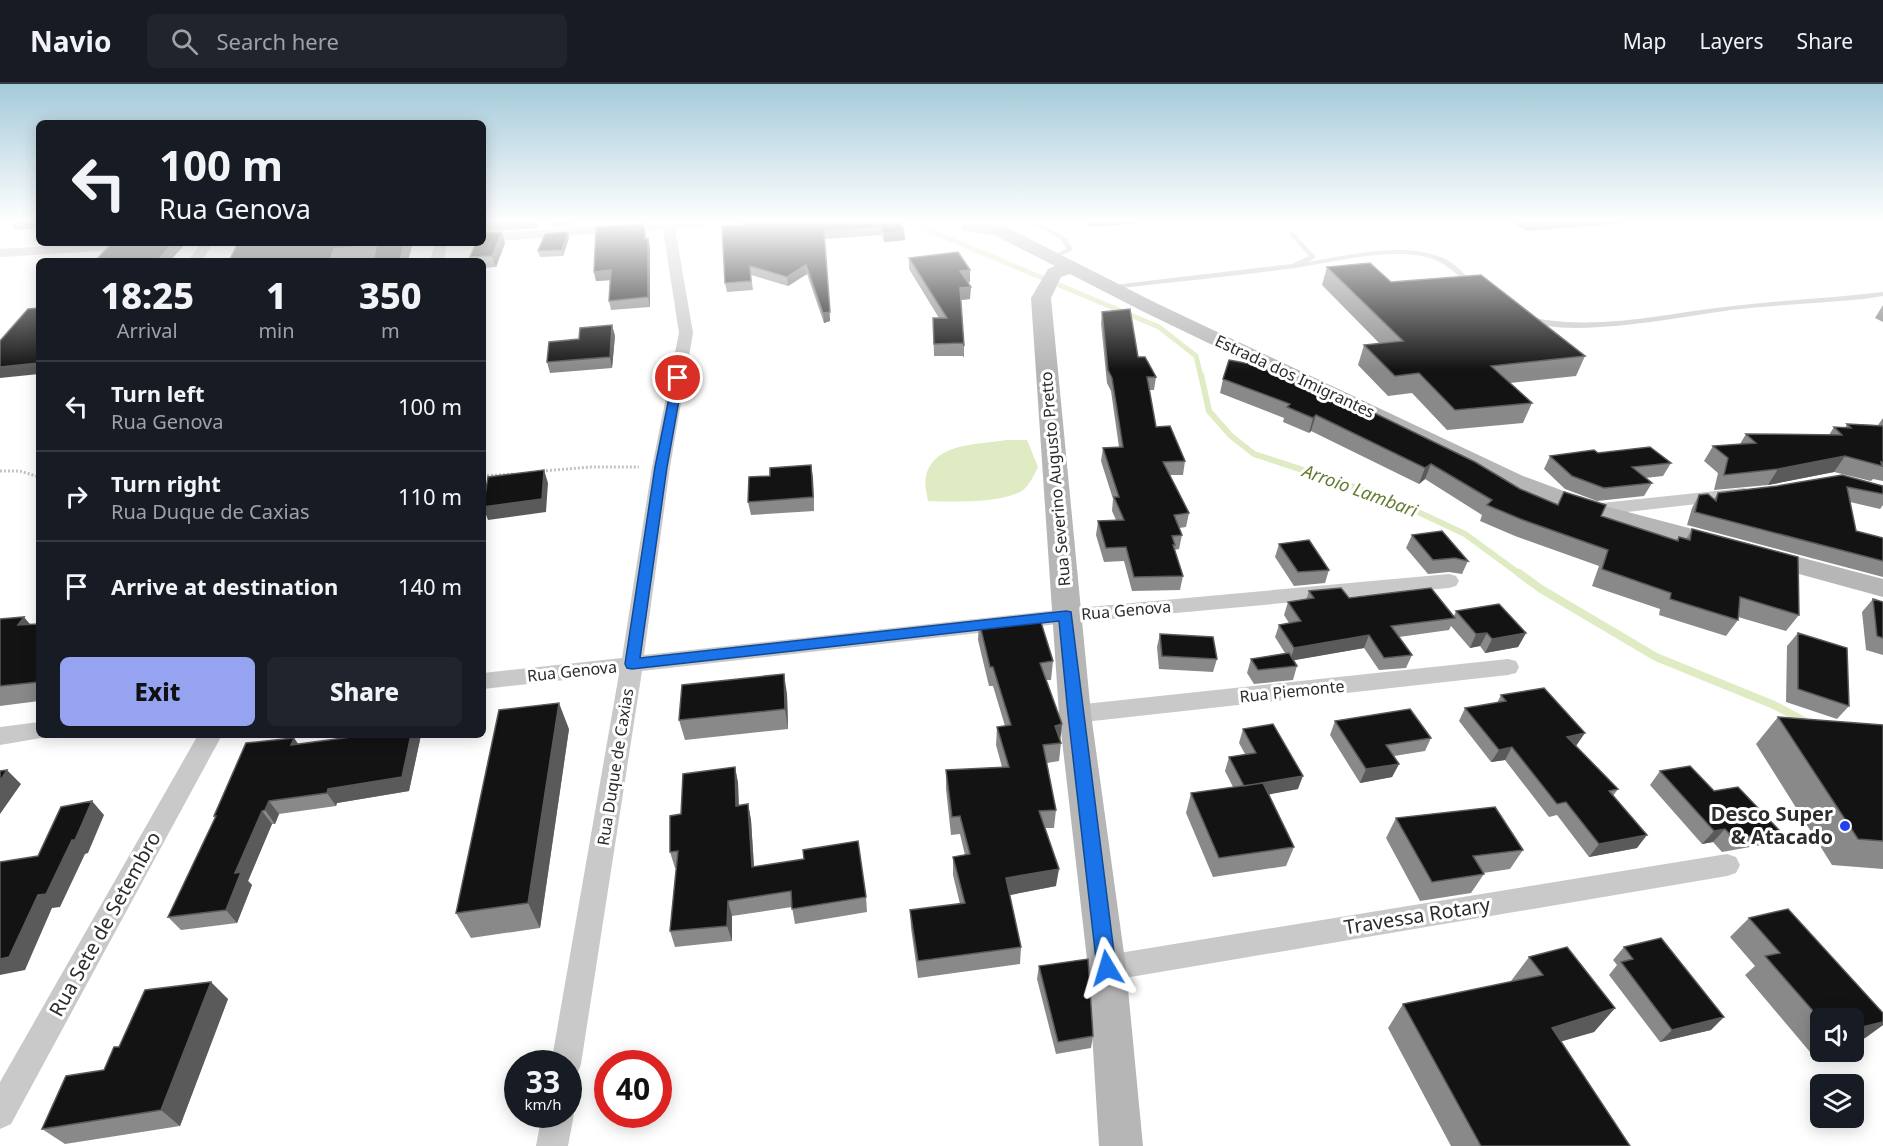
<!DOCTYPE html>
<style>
:root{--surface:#171b24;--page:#20242c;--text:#f1f3f6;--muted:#9ea1a6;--line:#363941;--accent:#95a3f1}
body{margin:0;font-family:"Noto Sans",sans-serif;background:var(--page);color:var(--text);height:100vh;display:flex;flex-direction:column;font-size:22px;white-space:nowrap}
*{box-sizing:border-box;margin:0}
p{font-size:20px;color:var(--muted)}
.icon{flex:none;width:33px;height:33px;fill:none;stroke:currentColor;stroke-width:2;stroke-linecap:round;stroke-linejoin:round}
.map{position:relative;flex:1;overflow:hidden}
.panel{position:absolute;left:36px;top:174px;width:450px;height:480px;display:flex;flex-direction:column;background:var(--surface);border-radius:9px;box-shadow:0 3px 15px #0003}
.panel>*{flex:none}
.guide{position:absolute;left:36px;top:36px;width:450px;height:126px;border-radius:9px;box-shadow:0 3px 15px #0003;background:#171b24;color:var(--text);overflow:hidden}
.controls{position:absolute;left:1810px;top:924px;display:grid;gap:12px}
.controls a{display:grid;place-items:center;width:54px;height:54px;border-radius:9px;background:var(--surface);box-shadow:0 3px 15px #0003;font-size:30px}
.speed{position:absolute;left:504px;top:966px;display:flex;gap:12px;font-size:30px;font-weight:700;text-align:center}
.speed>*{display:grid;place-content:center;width:78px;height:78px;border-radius:50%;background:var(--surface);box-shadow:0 3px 15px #0003;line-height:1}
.speed small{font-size:15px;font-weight:400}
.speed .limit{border:9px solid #d22;background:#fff;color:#111}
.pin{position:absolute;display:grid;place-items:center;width:51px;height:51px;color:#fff;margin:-26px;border:3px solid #fff;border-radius:50%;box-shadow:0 2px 6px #0007}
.me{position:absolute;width:66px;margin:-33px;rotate:353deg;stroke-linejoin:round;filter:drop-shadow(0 0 4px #0008)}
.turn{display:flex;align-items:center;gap:21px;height:126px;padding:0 24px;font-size:27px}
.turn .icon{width:78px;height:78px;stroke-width:2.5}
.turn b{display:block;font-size:42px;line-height:51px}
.eta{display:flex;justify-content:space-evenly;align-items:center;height:102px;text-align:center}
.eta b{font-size:36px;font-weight:800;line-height:42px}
.action{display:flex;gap:12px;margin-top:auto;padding:12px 24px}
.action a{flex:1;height:69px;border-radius:9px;background:var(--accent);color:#111;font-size:24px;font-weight:800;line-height:69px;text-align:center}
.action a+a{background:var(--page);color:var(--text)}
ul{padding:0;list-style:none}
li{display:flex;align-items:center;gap:18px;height:90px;padding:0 24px;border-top:2px solid var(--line)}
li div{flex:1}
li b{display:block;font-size:22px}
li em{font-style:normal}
header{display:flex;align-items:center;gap:36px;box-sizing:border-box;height:84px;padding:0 30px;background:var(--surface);border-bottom:2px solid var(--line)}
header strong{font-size:28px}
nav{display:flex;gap:33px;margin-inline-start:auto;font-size:21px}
.search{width:420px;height:54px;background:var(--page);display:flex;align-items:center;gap:15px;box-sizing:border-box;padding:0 21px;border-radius:9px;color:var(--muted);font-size:22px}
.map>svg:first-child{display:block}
.water{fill:#deebc3}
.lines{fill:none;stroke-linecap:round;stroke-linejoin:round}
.stream-far2{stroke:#deebc3;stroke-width:5}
.stream-far1{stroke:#deebc3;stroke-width:6}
.stream{stroke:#deebc3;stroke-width:8}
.path{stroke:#c3c3c3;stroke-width:3;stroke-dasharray:2 2;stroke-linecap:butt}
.lane{fill:#c9c9c9;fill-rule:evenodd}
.street{fill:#c9c9c9;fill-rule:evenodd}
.secondary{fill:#b6b6b6;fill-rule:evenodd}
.wall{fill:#898989}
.shaded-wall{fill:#5a5a5a}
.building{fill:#131313;stroke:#5a5a5a;stroke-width:1.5}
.route{fill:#1a73e8;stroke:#114b97;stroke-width:1.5}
.poi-dot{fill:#2541eb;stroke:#fff;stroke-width:2}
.labels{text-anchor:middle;stroke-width:6;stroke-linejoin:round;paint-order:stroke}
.street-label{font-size:16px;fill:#2c2c2c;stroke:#fff}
.water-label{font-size:18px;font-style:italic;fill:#647c32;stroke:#fff}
.near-poi-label{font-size:20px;font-weight:bold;fill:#2c2c2c;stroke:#fff;text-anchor:end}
.near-street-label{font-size:20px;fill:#2c2c2c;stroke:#fff}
</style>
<header>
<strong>Navio</strong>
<div class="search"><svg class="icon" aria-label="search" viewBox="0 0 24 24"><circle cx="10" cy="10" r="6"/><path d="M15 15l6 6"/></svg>Search here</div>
<nav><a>Map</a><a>Layers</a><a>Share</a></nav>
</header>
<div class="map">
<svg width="1883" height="1062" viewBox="0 0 1883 1062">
<rect width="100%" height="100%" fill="#fff"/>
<path class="water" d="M1006 356H1027L1038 383C1033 393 1028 405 1018 409 995 419 952 418 928 417 927 410 924 400 926 393 933 358 979 361 1006 356Z"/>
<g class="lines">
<path class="stream-far2" d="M907 137 1159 243 1196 272 1201 293"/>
<path class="stream-far1" d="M1201 291 1209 327 1231 352 1254 370 1388 414 1465 450 1521 491"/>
<path class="stream" d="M1519 489 1541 505 1656 573 1774 621 1810 640"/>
<path class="path" d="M0 387H20L39 393
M542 387 591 383H639
M483 392 514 390"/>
<path class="lane" d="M1027 137H1035L1067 154 1073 166 1054 175H1050V173L1066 165 1062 156Z
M1289 148H1293L1316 173 1308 178C1348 171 1402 158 1441 173 1454 178 1467 192 1476 202L1471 203C1457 191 1445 177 1426 173 1386 164 1335 178 1295 184 1234 192 1173 198 1113 205L1110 203 1113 201 1292 180 1309 172 1289 150Z
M1883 208V212L1864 215C1820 219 1775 221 1731 226 1685 232 1563 257 1525 235L1529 233C1597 248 1665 229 1733 222 1783 216 1833 214 1883 208Z"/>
<path class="street" d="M662 137H723L717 141 675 144 693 249 670 383 644 571 1066 525 1449 490 1456 492 1459 497 1456 502 1449 504 1066 539 642 587 581 980 577 991 568 994V980H551L619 590 483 605V589L622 574 652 383 679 249 663 145 483 158V150Z
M101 159H172L166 163 0 173V165Z
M201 159H213L202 177H188Z
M435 159H447L444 177H430Z
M1744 404 1750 406 1753 410 1750 414 1592 432 1585 430 1583 426 1585 422 1592 420Z
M1508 575 1516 577 1519 583 1516 589 1508 591 1075 639 1067 636 1063 630 1067 624 1075 621Z
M39 638V651H49L47 653 0 661V643Z
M198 651H222L11 1040 0 1045V998Z
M1727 770 1736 773 1740 781 1736 789 1727 792 1107 897 1097 893 1093 884 1097 875 1107 871Z
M568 1018 574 1030 568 1062H536L542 1030H568Z"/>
<path class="secondary" d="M969 138 1004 142 1158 220 1523 392 1601 421 1883 495V513L1583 431 1505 402 1144 228 1070 190 1061 193 1051 214 1091 630 1126 884 1143 1062H1099L1088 884 1059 630 1031 214 1048 185 1055 182 994 151 963 147 960 143 963 139Z"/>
</g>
<path class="wall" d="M10 137H39V144L15 146Z
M483 137H539L538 144 483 148Z
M550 137H575L573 141 551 143Z
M597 137H631L598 139Z
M740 137H900L904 147 905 156 884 158 882 151 825 155 830 237 824 239 807 190 788 202 751 191 753 206 727 208 725 199 741 141Z
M1085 137H1164L1090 143Z
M1511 137H1641V138L1526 147Z
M646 148V154H648L650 163V223L611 226 609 217 610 196 596 197 594 188Z
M569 154 563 172 540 173 538 167Z
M505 159 496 183 483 184V177H471L470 173Z
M909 174 970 198H967L970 215 961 216 964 262V274L963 272H934L933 234H939L909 185Z
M1327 183 1391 198 1585 272 1576 292 1510 299 1532 319 1523 339 1447 346 1412 309 1388 312 1358 281 1364 261 1380 260 1322 201Z
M1883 221V238L1875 234Z
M1102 228 1138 273 1156 293 1154 306H1149L1156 343 1185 377 1183 391H1170L1189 429 1186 443 1179 444 1182 451 1179 465 1174 466 1183 492 1180 506 1132 507 1124 477 1104 478 1096 451 1098 437 1116 436 1112 427 1113 415 1101 377 1103 364 1119 363 1111 307 1107 299 1101 240Z
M612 241 615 252 612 284 550 289 547 278 579 255Z
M1261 284 1305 303 1520 405 1558 421 1601 432 1676 456 1679 453 1686 455 1692 445 1799 531 1786 547 1738 533V536L1726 552 1659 531 1660 525 1592 502 1599 482 1515 452 1480 437 1482 431 1425 395 1419 400 1311 347 1309 349 1283 338 1284 334 1220 309 1223 295Z
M1883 334V397L1873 395 1871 397 1834 388 1768 401 1714 406 1718 389 1704 377 1713 362 1740 360 1746 350 1829 351 1834 343 1845 344 1847 340 1878 341Z
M1598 369 1671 379 1663 392 1645 394 1652 399 1644 412 1597 417 1565 405 1544 385 1550 372Z
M813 394 814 427 751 431 748 418Z
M1883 402V421L1880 425 1850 418 1856 447 1883 454V493L1687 441 1692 424 1699 411 1714 415 1718 409Z
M1412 451 1468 477 1462 490 1449 488 1428 490 1406 464Z
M1279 460 1329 486 1325 499 1294 502 1275 473Z
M1309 507 1349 514 1454 532 1456 527 1526 549 1518 563 1485 569 1480 562 1470 564 1451 542 1449 546 1399 553 1412 571 1406 584 1379 586 1364 564 1293 576 1297 582 1293 596 1254 600 1247 589 1251 575 1285 569 1275 553 1279 541 1289 539 1284 531 1288 518 1306 516Z
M1873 515 1883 518V571L1866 566 1862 528Z
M0 535 30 540H39V617L0 622Z
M979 537 1053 577 1051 596H1046L1061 659 1059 677 1047 679 1056 726 1054 744H1045L1056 802 1010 811 1021 863 1020 880 918 894 911 844 910 826 960 820 953 791V773L965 771 960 750 951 751 946 705V686L1002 683 996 661 997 643 1005 642 993 602H989L978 556Z
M1798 549 1849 622 1837 635 1786 618 1787 562Z
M1160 550 1217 575 1213 588 1159 585 1157 563Z
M787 610 788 645 685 656 679 636Z
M1501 611 1576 662 1618 705 1613 712 1637 764 1589 773 1557 731 1549 733 1505 676 1491 678 1459 637 1465 624 1497 619Z
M1778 633 1883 641V785L1832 781 1756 660Z
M1335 637 1431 654 1425 667 1394 672 1399 680 1392 693 1360 699 1330 651Z
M569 645 540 844 471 854 456 829Z
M1243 645 1298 705 1269 710 1294 763 1286 782 1213 793 1186 729 1191 709 1233 703 1225 687 1229 673 1245 670 1239 659Z
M366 651H421L409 707 337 719 336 722 279 730 275 740H272L248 797 252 801 237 839 181 846 168 833 215 734 214 732 294 654 298 660Z
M735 683 738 699 739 721 748 720 751 736 754 783 866 813 867 828 795 840 792 823 732 832V857L675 863 670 847 676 784H675L670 768 681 730Z
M1660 687 1714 707 1780 747 1767 760 1722 768 1713 758 1702 760 1650 701Z
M1396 734 1523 766 1510 785 1483 789 1484 790 1471 809 1420 817 1386 754Z
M1788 825 1883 929V941L1865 954 1854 957V934H1821V965L1810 968 1745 891 1755 882 1730 853 1749 834Z
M1624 863 1711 946 1660 958 1609 891 1617 881 1613 876Z
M1529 873 1615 924 1594 948 1561 957 1630 1062H1451L1388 944 1403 920 1511 898V897Z
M1039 882 1093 952 1091 964 1056 970 1037 895Z
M228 915 180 1042 65 1060 42 1045 104 986 119 963Z"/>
<path class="shaded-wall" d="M1091 137H1164L1090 143Z
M824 147 830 237 824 239 823 229Z
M904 147 905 156 884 158V149Z
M502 148 505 159 496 183 492 172Z
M568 148 569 154 563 172 562 166Z
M648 154 650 163V223L648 213Z
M173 159H186L170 177H160L159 175Z
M374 159H385L379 175 360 177H330L334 165Z
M404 159H411L412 162 408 177H400Z
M806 181 807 190 788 202 787 193Z
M611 186 613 196 596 197 594 188Z
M970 186V198L960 199V187Z
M971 203 970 215 960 216V204Z
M612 241 615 252 612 284 610 273Z
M39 279V290L0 294V283Z
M1316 331 1311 347 1309 349 1313 334Z
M1845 372 1834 388 1768 401 1778 385Z
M1431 380 1425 395 1419 400 1425 384Z
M811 381 813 394 814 427 813 413Z
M544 386 548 399 546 428 488 436 483 423Z
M24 533 39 551 18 541Z
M1487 549 1480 562 1470 564 1476 550Z
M1526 549 1518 563 1485 569 1492 555Z
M1369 551 1364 564 1290 577 1294 564Z
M784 590 787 610 788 645 785 625Z
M559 619 569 645 540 844 528 819Z
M1062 640 1060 659 1055 642Z
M1585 649 1576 662 1567 653Z
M411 651H421L409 707 337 719 336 722 327 709 328 705Z
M294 654 303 667 291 661Z
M1512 663 1505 676 1491 678 1499 666Z
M1399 680 1392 693 1360 699 1366 685Z
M735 683 738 699 739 738 736 722Z
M7 686 21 700 0 730V697Z
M1303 692 1298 705 1240 716 1244 702Z
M92 717 104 731 88 769 85 770 60 823 52 824 25 886 0 891V875L72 756Z
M269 717 279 730 275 740 265 726Z
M748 720 751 736 755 799 752 783Z
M262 727 272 740 248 797 252 801 237 839 226 826 235 789Z
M1725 745 1713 758 1702 760 1714 747Z
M1647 751 1637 764 1589 773 1599 760Z
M1059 785 1056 802 1005 812 1006 794Z
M728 817 732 832V857L727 842Z
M211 898 228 915 180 1042 161 1026Z
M1615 924 1594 948 1532 966 1552 944Z
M1724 933 1711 946 1660 958 1672 946Z
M1883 938V941L1865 954 1854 957V945Z
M1821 959V965L1810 968Z"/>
<path class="building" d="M741 137H900L904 147 884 149 881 143 824 147 830 228 823 229 806 181 787 193 750 182 751 197 725 199 722 142 742 141Z
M644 140 645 155 648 154V213L609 217 611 186 594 188 596 143Z
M502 148 492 172 470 173 476 159H483V149Z
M568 148 562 166 538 167 545 150Z
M112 159H173L159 175H155L154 177H95Z
M238 159H374V161L334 165 330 177H229Z
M377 159H404L400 177H373Z
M958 168 970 186 960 187 971 203 960 204 964 262 963 259 934 260 933 234H947L909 174Z
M1370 179 1391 198 1481 191 1585 272 1491 282 1532 319 1455 326 1419 289 1395 292 1364 261 1403 257 1327 183Z
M39 224V279L0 283V257L28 225Z
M1130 225 1138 273H1145L1156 293H1147L1156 343 1170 342 1185 377 1163 378 1189 429 1174 431 1182 451 1172 452 1175 461H1173L1183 492 1134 493 1126 463 1106 464 1098 437 1124 436 1114 413H1119L1103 364 1123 363 1112 294 1108 286 1102 228Z
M612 241 610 273 547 278 549 258 579 255 580 244Z
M1229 276 1262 282 1261 284 1305 300 1303 302 1357 323 1360 322 1475 378 1520 405 1558 421 1564 408 1606 421 1601 432 1678 457 1679 453 1690 456 1692 445 1798 473 1799 531 1740 513 1738 536 1670 515 1671 509 1602 485 1608 466 1523 436 1487 421 1492 416 1431 380 1425 384 1316 331 1313 334 1287 323 1290 320 1223 295Z
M1847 340 1883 342V379L1881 378 1882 382 1845 372 1778 385 1724 391 1728 374 1713 362 1756 359 1746 350 1842 351 1834 343 1851 344Z
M1650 363 1671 379 1632 383 1652 399 1604 404 1572 392 1550 372 1594 366 1598 369Z
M811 381 813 413 748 418 749 393 770 392V384Z
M544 386 542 415 483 423 488 393Z
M1842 391 1883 402V410L1847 403 1856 447 1883 454V477L1695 428 1699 411 1708 410 1716 417 1718 409 1777 402Z
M1442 447 1468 477 1455 474 1433 476 1412 451Z
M1309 456 1329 486 1298 488 1279 460Z
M1341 504 1349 514 1431 504 1455 534 1391 542 1412 571 1384 574 1369 551 1294 564 1279 541 1301 537 1288 518 1314 514 1309 507Z
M1873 515 1883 518V554L1877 552Z
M1499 520 1526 549 1492 555 1487 549 1476 550 1456 527Z
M1039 532 1053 577 1040 579 1062 640 1055 642 1061 659 1043 661 1056 726 1039 727 1059 785 1006 794 1021 863 918 877 910 826 965 819 953 773 970 770 960 732 952 733 946 686 1009 683 997 643 1011 641 993 583H990L979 537Z
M24 533 18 541 39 540V598L0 602V535Z
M1798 549 1847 564 1849 622 1798 605Z
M1160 550 1213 553 1217 575 1162 572Z
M1289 569 1297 582 1258 586 1251 575Z
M784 590 785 625 679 636 682 601Z
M1544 604 1585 649 1567 653 1618 705 1609 707 1647 751 1599 760 1566 718 1557 720 1512 663 1499 666 1465 624 1506 617 1501 611Z
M559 619 528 819 456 829 499 626Z
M1410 625 1431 654 1386 661 1399 680 1366 685 1335 637Z
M1778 633 1883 641V757L1858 755Z
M1273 640 1303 692 1244 702 1229 673 1256 669 1243 645Z
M366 651H411L402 693 328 705 327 709 269 717 265 726 262 727 235 789 241 788 226 826 168 833 216 732H214L246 659 294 654 291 661Z
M1690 682 1714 707 1738 703 1780 747 1734 755 1725 745 1714 747 1660 687Z
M735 683 736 722 748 720 752 783 804 775 803 766 858 757 866 813 792 825 791 807 728 817 727 842 670 847 678 767 670 768V732L681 730 683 690Z
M7 686 0 697V687Z
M1263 699 1294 763 1219 774 1191 709Z
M92 717 75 756H72L46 810 38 811 9 873 0 875V778L38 772 61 723Z
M1495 723 1523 766 1473 772 1484 790 1432 798 1396 734Z
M1788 825 1883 929V938L1854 945V934H1821V936L1765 872 1780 869 1749 834Z
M1661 854 1724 933 1672 946 1621 878 1633 875 1624 863Z
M1567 863 1615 924 1552 944 1630 1062H1481L1403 920 1543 891 1529 873Z
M1088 875 1093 952 1058 958 1039 882Z
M211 898 161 1026 42 1045 66 992 104 986 114 963H119L145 906Z"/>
<linearGradient id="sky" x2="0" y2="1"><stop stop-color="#a4cad9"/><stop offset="0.48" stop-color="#fff"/><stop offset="1" stop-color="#fff" stop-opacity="0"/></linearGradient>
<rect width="1883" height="286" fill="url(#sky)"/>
<path class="route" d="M678 291 683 294 667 383 640 574 1066 527 1071 528 1116 884 1113 890 1107 892 1100 890 1097 884 1068 630 1059 537 632 585 627 584 625 580 655 383 673 294Z"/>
<circle class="poi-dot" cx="1845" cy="742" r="6"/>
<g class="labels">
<g class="street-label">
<text transform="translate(1295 292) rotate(25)" y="6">Estrada dos Imigrantes</text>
<text transform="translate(1055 395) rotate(-95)" y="6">Rua Severino Augusto Pretto</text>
<text transform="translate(1126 526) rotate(-5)" y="6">Rua Genova</text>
<text transform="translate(572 587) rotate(-6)" y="6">Rua Genova</text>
<text transform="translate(1292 607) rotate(-6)" y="6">Rua Piemonte</text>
<text transform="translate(615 683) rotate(-81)" y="6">Rua Duque de Caxias</text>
</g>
<g class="water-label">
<text transform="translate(1360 407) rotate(20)" y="6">Arroio Lambari</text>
</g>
<g class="near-poi-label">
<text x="1833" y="737">Desco Super<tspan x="1833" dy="23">&amp; Atacado</tspan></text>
</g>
<g class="near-street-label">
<text transform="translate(1417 832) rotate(-9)" y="7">Travessa Rotary</text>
<text transform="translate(105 840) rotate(-61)" y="7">Rua Sete de Setembro</text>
</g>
</g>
</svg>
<div class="controls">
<a><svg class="icon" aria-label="sound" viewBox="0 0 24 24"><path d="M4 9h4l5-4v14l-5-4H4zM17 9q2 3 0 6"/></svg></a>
<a><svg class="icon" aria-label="layers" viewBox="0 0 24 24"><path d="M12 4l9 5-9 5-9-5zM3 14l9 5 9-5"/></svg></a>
</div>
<div class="speed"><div>33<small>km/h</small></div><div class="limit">40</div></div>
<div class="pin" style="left:678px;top:294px;background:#d93025"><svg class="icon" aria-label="arrive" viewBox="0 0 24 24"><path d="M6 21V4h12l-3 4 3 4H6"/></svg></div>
<svg class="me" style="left:1107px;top:884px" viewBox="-20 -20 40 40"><path d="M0-17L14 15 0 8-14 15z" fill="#1a73e8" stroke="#fff" stroke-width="4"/></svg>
<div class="guide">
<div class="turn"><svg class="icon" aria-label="left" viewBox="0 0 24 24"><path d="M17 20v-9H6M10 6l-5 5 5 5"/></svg><div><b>100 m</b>Rua Genova</div></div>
</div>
<section class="panel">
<div class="eta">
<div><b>18:25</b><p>Arrival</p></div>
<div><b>1</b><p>min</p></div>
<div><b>350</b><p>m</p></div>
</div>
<ul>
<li><svg class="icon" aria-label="left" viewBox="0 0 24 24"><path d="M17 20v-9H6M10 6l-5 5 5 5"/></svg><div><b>Turn left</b><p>Rua Genova</p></div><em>100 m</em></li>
<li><svg class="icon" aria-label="right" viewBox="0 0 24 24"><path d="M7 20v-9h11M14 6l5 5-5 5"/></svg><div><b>Turn right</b><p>Rua Duque de Caxias</p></div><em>110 m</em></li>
<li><svg class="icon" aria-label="arrive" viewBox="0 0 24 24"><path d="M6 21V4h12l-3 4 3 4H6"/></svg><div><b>Arrive at destination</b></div><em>140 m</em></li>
</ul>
<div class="action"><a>Exit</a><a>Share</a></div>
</section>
</div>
